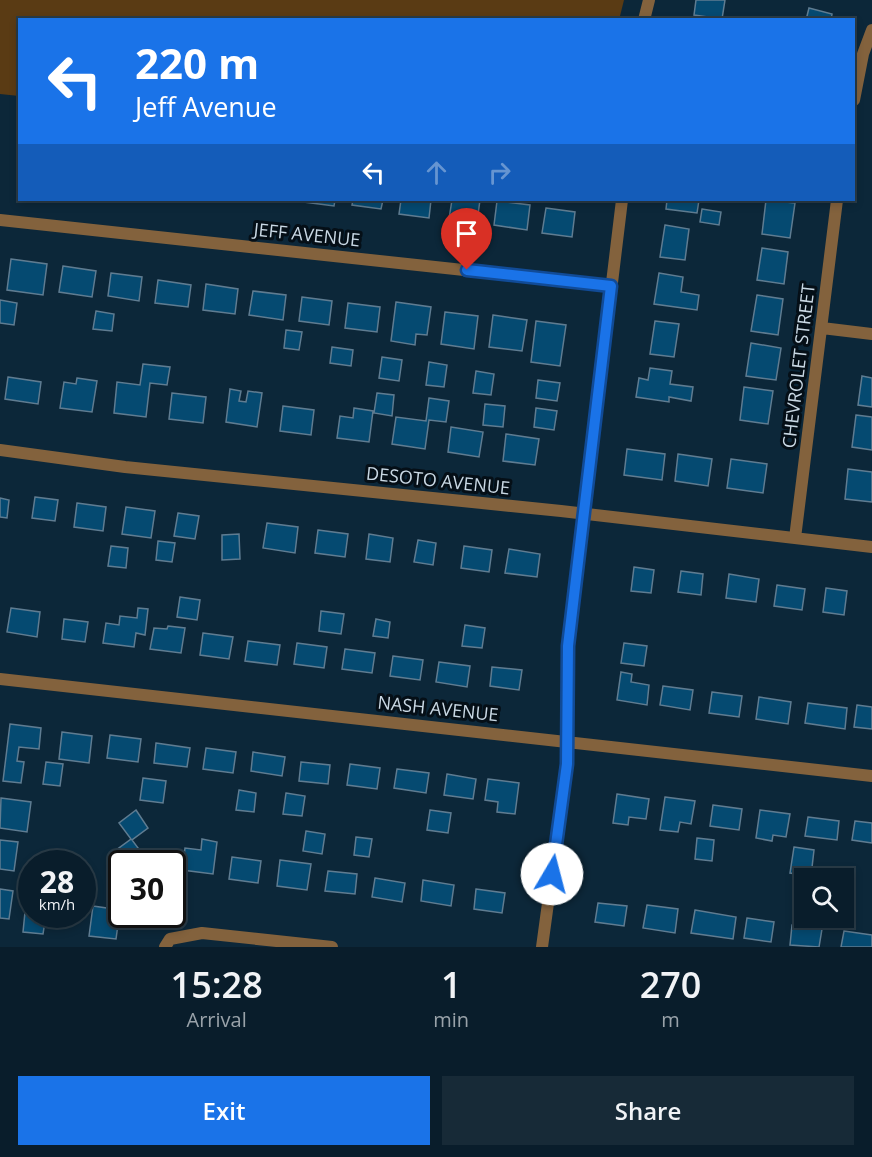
<!DOCTYPE html>
<style>
:root{--surface:#091d2b;--page:#172a37;--text:#f1f3f6;--muted:#99a2a9;--line:#293b47;--accent:#1a73e8}
body{margin:0;font-family:"Open Sans",sans-serif;background:var(--page);color:var(--text);height:100vh;display:flex;flex-direction:column;font-size:22px;white-space:nowrap}
*{box-sizing:border-box;margin:0}
p{font-size:20px;color:var(--muted)}
.icon{flex:none;width:33px;height:33px;fill:none;stroke:currentColor;stroke-width:2;stroke-linecap:round;stroke-linejoin:round}
.map{position:relative;height:947px;overflow:hidden}
.details{display:flex;flex-direction:column;background:var(--surface);flex:1}
.details>*{flex:none}
.banner{position:absolute;left:18px;top:18px;width:837px;height:183px;border-radius:0px;box-shadow:0 3px 9px #0003,0 0 0 2px var(--line);background:#1a73e8;color:#fff;overflow:hidden}
.buttons{position:absolute;left:794px;top:868px;display:grid;gap:12px}
.buttons a{display:grid;place-items:center;width:60px;height:60px;border-radius:0px;background:var(--surface);box-shadow:0 3px 9px #0003,0 0 0 2px var(--line);font-size:30px}
.speed{position:absolute;left:18px;top:850px;display:flex;gap:12px;font-size:30px;font-weight:700;text-align:center}
.speed>*{display:grid;place-content:center;width:78px;height:78px;border-radius:50%;background:var(--surface);box-shadow:0 3px 9px #0003,0 0 0 2px var(--line);line-height:1}
.speed small{font-size:15px;font-weight:400}
.speed .limit{border:3px solid #111;border-radius:9px;background:#fff;color:#111}
.pin{position:absolute;display:grid;place-items:center;width:51px;height:51px;color:#fff;margin:-62px -26px;border-radius:50% 50% 50% 0;rotate:-45deg;box-shadow:0 0 6px #0007}
.pin .icon{rotate:45deg}
.me{position:absolute;width:66px;margin:-33px;rotate:8deg;stroke-linejoin:round;filter:drop-shadow(0 0 4px #0008)}
.turn{display:flex;align-items:center;gap:21px;height:126px;padding:0 18px;font-size:27px}
.turn .icon{width:78px;height:78px;stroke-width:2.5}
.turn b{display:block;font-size:42px;line-height:51px}
.lanes{display:flex;align-items:center;height:57px;padding:0 18px;background:#0003;justify-content:center;gap:30px;direction:ltr}
.lanes .off{opacity:.35}
.eta{display:flex;justify-content:space-evenly;align-items:center;height:102px;text-align:center}
.eta b{font-size:36px;font-weight:600;line-height:42px}
.action{display:flex;gap:12px;margin-top:auto;padding:12px 18px}
.action a{flex:1;height:69px;border-radius:0px;background:var(--accent);color:#fff;font-size:24px;font-weight:600;line-height:69px;text-align:center}
.action a+a{background:var(--page);color:var(--text)}
.map>svg:first-child{display:block}
.green{fill:#5a3b14}
.building{fill:#054a71;stroke:#5f7c91;stroke-width:1.5}
.lines{fill:none;stroke-linecap:round;stroke-linejoin:round}
.minor{stroke:#83623d;stroke-width:12}
.route-casing{stroke:#114b97;stroke-width:15}
.route{stroke:#1a73e8;stroke-width:10}
.labels{text-anchor:middle;stroke-width:6;stroke-linejoin:round;paint-order:stroke}
.street-label{font-size:18px;fill:#c9d8e4;stroke:#050f17}
</style>
<div class="map">
<svg width="872" height="947" viewBox="0 0 872 947">
<rect width="100%" height="100%" fill="#0c2739"/>
<path class="green" d="M0 0H624L619 20H20L19 96 0 94Z"/>
<path class="building" d="M696 0H725L722 19 694 15Z
M809 8 832 14 831 20H806Z
M304 200H335L334 206 304 202Z
M353 200H383L381 209 352 205Z
M401 200H431L429 218 399 214Z
M452 200H480L476 229 448 225Z
M667 200H699L697 213 666 209Z
M766 200 795 203 790 238 762 234Z
M497 201 530 205 527 230 494 225Z
M546 208 575 212 572 237 542 233Z
M702 209 721 212 719 225 700 222Z
M665 225 689 229 685 260 660 257Z
M762 248 788 252 784 284 757 280Z
M11 259 47 264 43 295 7 290Z
M63 266 96 271 92 297 59 292Z
M111 273 142 277 139 301 108 296Z
M659 273 683 277 681 292 699 295 697 310 654 304Z
M158 280 191 285 188 307 155 303Z
M206 284 238 289 235 314 203 310Z
M253 291 286 295 283 320 249 315Z
M757 295 783 299 778 335 751 331Z
M302 297 332 301 329 325 299 321Z
M0 300 17 303 14 325 0 323Z
M396 302 431 307 427 335 416 334 415 345 391 341Z
M348 303 380 307 377 332 345 328Z
M96 311 114 314 112 331 93 329Z
M445 312 478 316 474 349 441 344Z
M493 315 527 320 522 351 489 347Z
M536 321 566 325 560 366 531 362Z
M655 321 679 324 674 357 650 354Z
M286 330 302 332 299 350 284 348Z
M751 343 781 348 776 380 746 376Z
M332 347 353 350 351 366 330 363Z
M382 357 402 360 399 381 379 378Z
M429 362 447 365 444 387 426 385Z
M143 364 170 367 167 385 150 383 146 417 114 413 117 382 140 385Z
M650 368 672 371 670 384 693 387 691 401 669 397V402L636 397 639 378 648 380Z
M476 371 494 374 491 395 473 393Z
M862 376 872 378V407L858 405Z
M8 377 41 382 38 404 5 399Z
M77 378 97 381 92 412 60 408 64 382 76 384Z
M538 380 560 383 557 401 536 398Z
M744 387 773 391 768 424 740 420Z
M230 389 241 391 239 401 246 402 248 391 262 393 257 427 226 422Z
M172 393 206 397 203 423 169 419Z
M377 393 394 395 392 416 374 413Z
M429 398 449 401 446 422 429 420 425 449 392 444 396 417 426 421Z
M485 404 505 406 503 427 483 425Z
M283 406 314 410 311 435 280 431Z
M354 408 373 411 369 442 337 438 340 416 353 418Z
M536 408 557 411 554 430 534 427Z
M856 415 872 417V450L852 447Z
M451 427 483 432 479 457 448 452Z
M506 434 539 439 535 465 503 461Z
M627 449 665 454 662 480 624 475Z
M678 454 712 459 708 486 675 481Z
M731 459 767 464 763 493 727 488Z
M848 469 872 472V502L845 499Z
M35 497 58 500 55 521 32 518Z
M0 498 9 500 7 518 0 517Z
M77 503 106 507 103 531 74 527Z
M126 507 155 511 151 538 122 534Z
M178 513 199 516 195 539 174 536Z
M267 523 298 527 295 553 263 548Z
M318 530 348 534 345 557 315 553Z
M239 534 240 559 222 560V535Z
M369 534 393 538 390 562 366 559Z
M418 540 436 543 433 565 414 562Z
M158 541 175 543 172 562 156 560Z
M111 546 128 548 126 568 108 566Z
M464 546 492 550 489 572 461 568Z
M509 549 540 554 537 577 505 573Z
M634 567 654 570 651 593 631 591Z
M681 571 703 574 701 595 678 592Z
M729 574 759 579 756 602 726 598Z
M777 585 805 589 802 610 774 606Z
M826 588 847 591 844 615 823 612Z
M180 597 200 600 197 620 177 617Z
M11 608 40 612 37 637 7 632Z
M138 608 148 609 145 635 136 633 134 647 103 643 106 623 119 625 120 616 137 618Z
M321 611 344 614 341 634 319 631Z
M64 619 88 622 85 642 62 639Z
M376 619 390 622 388 638 373 636Z
M465 625 485 628 482 648 462 646Z
M168 626 185 628 181 653 150 649 154 628 167 629Z
M203 633 233 637 229 659 200 655Z
M248 641 280 645 277 665 245 661Z
M297 643 327 647 324 668 294 664Z
M624 643 647 646 644 666 621 663Z
M345 649 375 653 372 673 342 669Z
M393 656 423 660 420 680 390 676Z
M439 662 470 666 467 687 436 682Z
M492 667 522 670 519 690 490 686Z
M621 672 632 674 631 682 649 685 647 705 617 700Z
M663 686 693 690 690 710 660 705Z
M712 692 742 696 739 717 709 713Z
M759 697 791 702 788 724 756 719Z
M808 703 847 708 845 729 805 723Z
M857 705 872 707V729L854 727Z
M10 724 41 728 39 749 19 747 17 761 24 762 21 783 3 781Z
M62 732 92 736 89 763 59 759Z
M110 735 141 739 138 762 107 758Z
M156 743 190 748 187 767 154 763Z
M206 748 236 752 233 773 203 769Z
M253 752 285 757 282 776 251 771Z
M46 762 63 764 60 786 43 784Z
M301 762 330 765 328 784 299 781Z
M350 764 380 768 377 789 347 785Z
M397 769 429 773 426 793 394 788Z
M447 774 476 779 473 799 444 795Z
M143 778 166 781 163 803 140 800Z
M488 779 519 783 515 814 497 812 498 802 485 800Z
M239 790 256 793 254 812 236 810Z
M286 793 305 796 302 816 283 814Z
M617 794 649 799 646 819 629 817 628 825 613 823Z
M665 797 695 801 691 824 680 822 678 832 660 830Z
M1 798 31 802 27 832 0 828Z
M713 805 742 809 739 830 710 826Z
M136 810 148 828 132 840 150 864H122V874L108 856 131 839 119 823Z
M430 810 451 813 448 833 427 830Z
M760 810 790 814 786 837 773 835 772 841 756 838Z
M808 817 839 821 837 840 805 836Z
M855 821 872 823V843L852 840Z
M306 831 325 834 322 854 303 851Z
M356 837 372 839 369 857 354 855Z
M697 838 714 840 712 861 695 859Z
M202 839 217 842 213 874 182 870 185 848 201 850Z
M0 840 18 842 14 871 0 869Z
M794 847 814 850 811 876 790 873Z
M232 857 261 861 258 883 229 879Z
M280 860 311 864 307 890 277 886Z
M328 871 357 874 355 894 325 891Z
M375 878 405 883 402 902 372 897Z
M423 880 454 885 451 906 421 901Z
M0 889 13 891 9 919 0 918Z
M476 889 505 893 502 913 474 909Z
M598 903 627 906 624 926 595 922Z
M647 905 678 909 675 933 643 928Z
M93 906 120 910 116 939 89 936Z
M695 910 736 917 733 939 691 933Z
M25 912 32 913V915H46L43 934 23 932Z
M747 918 774 922 771 942 744 938Z
M792 925 822 929 819 947 790 945Z
M844 931 872 935V947H841Z"/>
<g class="lines">
<path class="minor" d="M644 20 649 0
M854 100 863 54 872 30
M0 220 611 286
M822 328 872 334
M0 450 125 467 561 511 872 547
M795 538 837 200
M0 679 872 776
M165 947 170 939 202 933 332 947
M542 947 567 764 568 646 622 200"/>
</g>
<g class="lines">
<defs>
<path id="route" d="M467 270 611 286 568 646 567 764 552 874"/>
</defs>
<use href="#route" class="route-casing"/>
<use href="#route" class="route"/>
</g>
<g class="labels">
<g class="street-label">
<text transform="translate(307 235) rotate(6)" y="6">JEFF AVENUE</text>
<text transform="translate(799 366) rotate(-83)" y="6">CHEVROLET STREET</text>
<text transform="translate(438 481) rotate(6)" y="6">DESOTO AVENUE</text>
<text transform="translate(438 709) rotate(6)" y="6">NASH AVENUE</text>
</g>
</g>
</svg>
<div class="buttons">
<a><svg class="icon" aria-label="search" viewBox="0 0 24 24"><circle cx="10" cy="10" r="6"/><path d="M15 15l6 6"/></svg></a>
</div>
<div class="speed"><div>28<small>km/h</small></div><div class="limit">30</div></div>
<div class="pin" style="left:467px;top:270px;background:#d93025"><svg class="icon" aria-label="arrive" viewBox="0 0 24 24"><path d="M6 21V4h12l-3 4 3 4H6"/></svg></div>
<svg class="me" style="left:552px;top:874px" viewBox="-20 -20 40 40"><circle r="19" fill="#fff"/><path d="M0-13L10 11 0 6-10 11z" fill="#1a73e8"/></svg>
<div class="banner">
<div class="turn"><svg class="icon" aria-label="left" viewBox="0 0 24 24"><path d="M17 20v-9H6M10 6l-5 5 5 5"/></svg><div><b>220 m</b>Jeff Avenue</div></div>
<div class="lanes"><svg class="icon" aria-label="left" viewBox="0 0 24 24"><path d="M17 20v-9H6M10 6l-5 5 5 5"/></svg><svg class="icon off" aria-label="ahead" viewBox="0 0 24 24"><path d="M12 20V5M6 11l6-6 6 6"/></svg><svg class="icon off" aria-label="right" viewBox="0 0 24 24"><path d="M7 20v-9h11M14 6l5 5-5 5"/></svg></div>
</div>
</div>
<section class="details">
<div class="eta">
<div><b>15:28</b><p>Arrival</p></div>
<div><b>1</b><p>min</p></div>
<div><b>270</b><p>m</p></div>
</div>
<div class="action"><a>Exit</a><a>Share</a></div>
</section>
